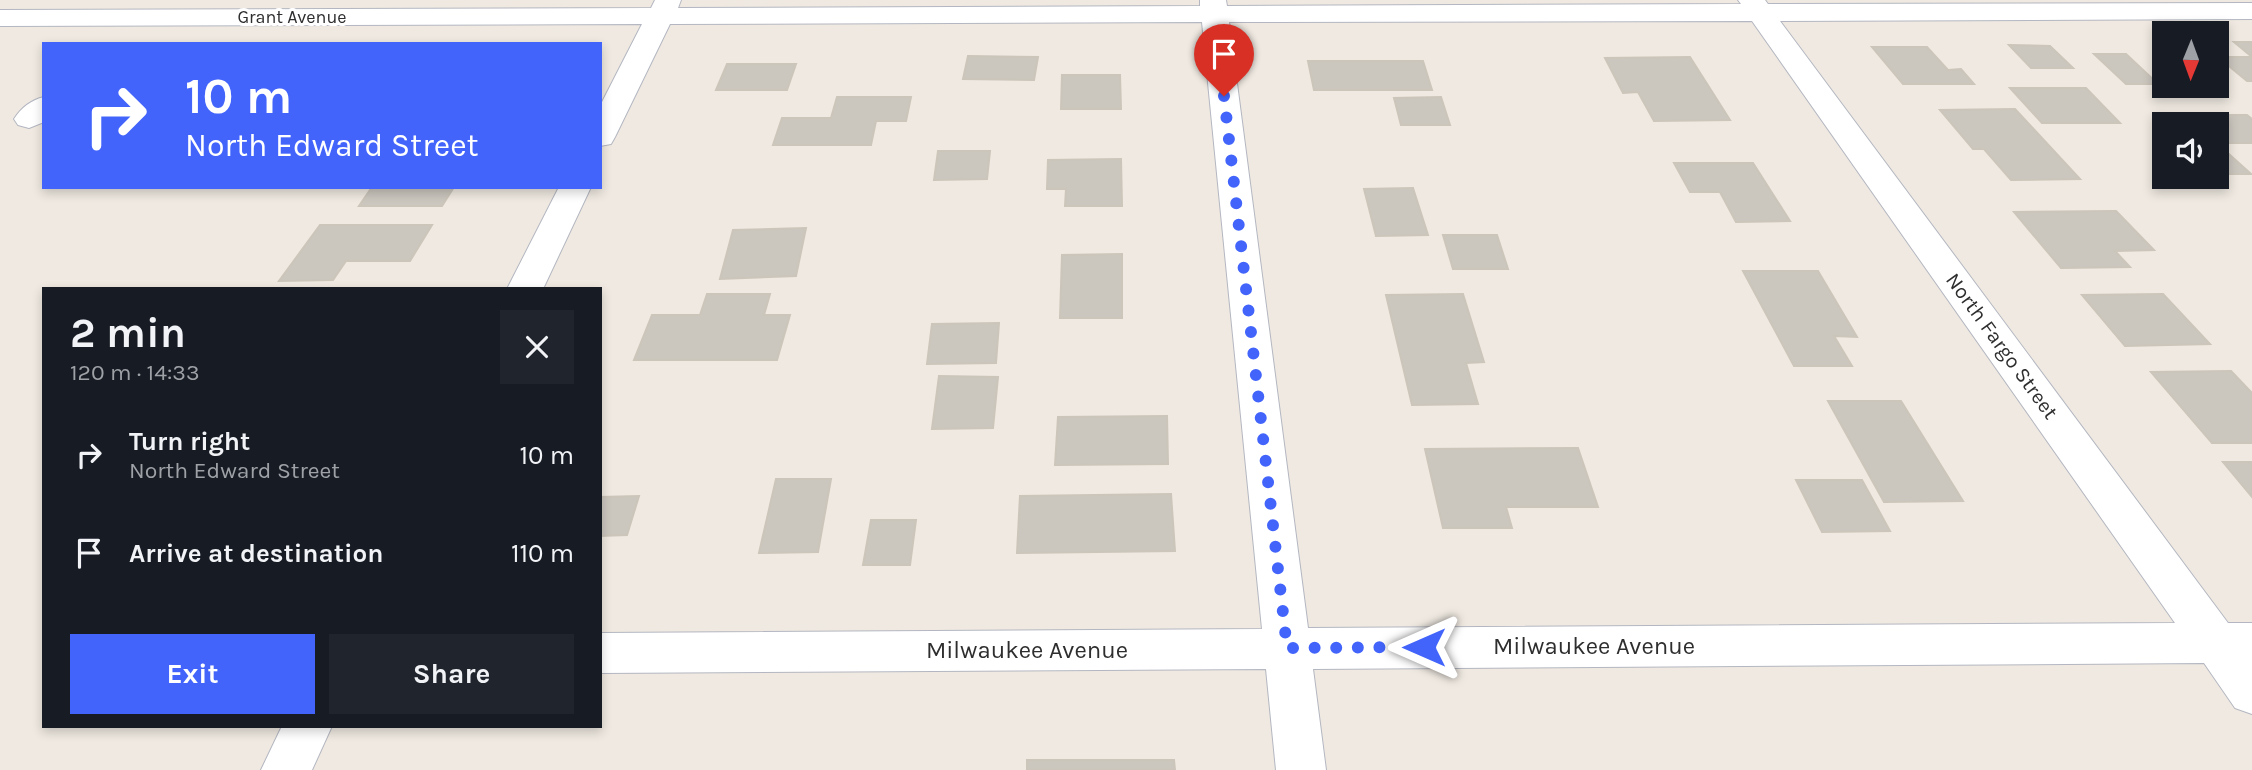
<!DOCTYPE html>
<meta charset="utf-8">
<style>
:root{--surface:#171b24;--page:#20242c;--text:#f1f3f6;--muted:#9ea1a6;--accent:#4264fb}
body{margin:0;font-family:Karla,sans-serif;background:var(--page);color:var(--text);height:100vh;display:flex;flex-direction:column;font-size:26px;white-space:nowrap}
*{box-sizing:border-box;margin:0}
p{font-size:23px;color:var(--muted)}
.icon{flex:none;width:38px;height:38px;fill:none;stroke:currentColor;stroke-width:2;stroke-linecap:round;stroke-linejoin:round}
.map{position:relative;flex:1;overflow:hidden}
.drawer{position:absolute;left:42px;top:287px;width:560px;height:441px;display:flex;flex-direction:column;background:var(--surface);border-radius:0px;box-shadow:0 4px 10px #0003}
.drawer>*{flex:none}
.guide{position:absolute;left:42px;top:42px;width:560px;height:147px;border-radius:0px;box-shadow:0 4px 10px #0003;background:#4264fb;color:#fff;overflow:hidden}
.needle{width:46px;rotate:181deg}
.controls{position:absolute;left:2152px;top:21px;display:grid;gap:14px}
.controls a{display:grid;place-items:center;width:77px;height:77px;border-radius:0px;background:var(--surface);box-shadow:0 4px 10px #0003;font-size:35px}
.pin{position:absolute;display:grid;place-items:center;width:60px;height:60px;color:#fff;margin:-72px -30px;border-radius:50% 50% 50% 0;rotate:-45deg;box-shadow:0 0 7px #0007}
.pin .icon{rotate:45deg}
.me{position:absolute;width:77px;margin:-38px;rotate:270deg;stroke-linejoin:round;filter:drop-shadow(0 0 5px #0008)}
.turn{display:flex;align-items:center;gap:24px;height:147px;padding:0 28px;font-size:32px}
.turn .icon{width:91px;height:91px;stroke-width:2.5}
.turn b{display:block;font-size:49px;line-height:60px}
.round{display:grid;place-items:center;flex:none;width:74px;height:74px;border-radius:0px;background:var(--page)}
.headline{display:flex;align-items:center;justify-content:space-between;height:119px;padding:0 28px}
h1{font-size:42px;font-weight:700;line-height:52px}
.action{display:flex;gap:14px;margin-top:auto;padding:14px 28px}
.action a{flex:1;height:80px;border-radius:0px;background:var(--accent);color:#fff;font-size:28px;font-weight:700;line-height:80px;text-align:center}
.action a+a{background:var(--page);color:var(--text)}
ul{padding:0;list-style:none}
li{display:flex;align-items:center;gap:21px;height:98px;padding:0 28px}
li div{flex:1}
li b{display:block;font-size:26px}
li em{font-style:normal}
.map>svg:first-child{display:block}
.building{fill:#cbc7bf;stroke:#cbc5ba;stroke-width:2}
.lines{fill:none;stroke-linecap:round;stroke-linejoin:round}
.minor-casing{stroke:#b4b7c1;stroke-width:2}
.minor{fill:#fff;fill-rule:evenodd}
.route{stroke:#4264fb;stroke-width:12;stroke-dasharray:0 21.6}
.labels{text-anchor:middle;stroke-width:6;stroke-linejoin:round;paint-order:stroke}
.far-street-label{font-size:18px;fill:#2e2e2e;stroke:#fff}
.street-label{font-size:21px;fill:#2e2e2e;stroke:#fff}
.near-street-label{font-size:24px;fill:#2e2e2e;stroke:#fff}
</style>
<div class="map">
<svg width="2252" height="770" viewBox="0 0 2252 770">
<rect width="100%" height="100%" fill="#efe9e1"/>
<path class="building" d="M2234 42H2252V81H2247L2218 57H2252Z
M2009 45 2050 46 2073 68H2031Z
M1872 47H1927L1948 70 1961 69 1974 84H1903Z
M2094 54H2126L2158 84H2126Z
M968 56 1038 57 1034 80 963 79Z
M1690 57 1730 120 1654 121 1638 92 1623 93 1605 58Z
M1308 61H1423L1432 90H1314Z
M727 64H796L787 90H716Z
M1062 75H1120L1121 109H1061Z
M2010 88H2086L2120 123H2042Z
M837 97H911L906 121H876L871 145H773L782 118H831Z
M1441 97 1450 125H1401L1394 98Z
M2015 109 2080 179 2011 180 1984 149H1973L1940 110Z
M2198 115H2247L2252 119V143H2229L2217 133V124H2208Z
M2217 146H2220L2251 174H2217Z
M938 151H990L987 179 934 180Z
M1121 159 1122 206H1065L1066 189H1047L1048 160Z
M1674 163H1753L1790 221 1736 222 1720 192H1690Z
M372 187H454L442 206H359Z
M1413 188 1428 235 1376 236 1364 189Z
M2116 211 2154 250 2115 251 2130 267 2061 268 2014 212Z
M320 225H432L410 261H346L333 280 279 281Z
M806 228 796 276 720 279 733 230Z
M1443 235H1497L1508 269H1453Z
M1122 254V318H1060L1062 255Z
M1743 271H1818L1857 337 1834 336 1852 366H1794Z
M707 294H770L764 315H790L777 360H634L652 315H700Z
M1463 294 1484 362 1466 363 1478 404 1412 405 1386 295Z
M2163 294 2210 344 2125 346 2082 295Z
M999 323 996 363 927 364 932 324Z
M2231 371 2252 393V443H2212L2151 372Z
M939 376 998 377 993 428 932 429Z
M1828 401H1901L1963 501 1884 502Z
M1167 416 1168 464 1055 465 1058 417Z
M1578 448 1598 507H1506L1512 528H1443L1425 449Z
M2223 462H2252V497Z
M776 479H831L818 552 759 553Z
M1796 480H1862L1890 531 1822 532Z
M1171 494 1175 551 1017 553 1020 496Z
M639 496 627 535 600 536V497Z
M871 520H916L910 565H863Z
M1027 760H1174L1175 770H1027Z"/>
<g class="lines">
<defs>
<path id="minor" d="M655 0H681L678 8 1200 6V0H1226L1227 6 1741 4 1738 0H1765L1768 4 2252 3V19L1780 21 2228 623H2252V714L2235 708 2204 663 1313 669 1326 770H1276L1266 669 600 673V633L1262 629 1202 22 670 24 615 137 611 144 600 146V106L642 24 0 26V10L651 8ZM1752 21 2175 623 1308 628 1229 22Z
M44 97V122L29 128 18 125 14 119C21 108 31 100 44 97Z
M559 187H591L543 289H507Z
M282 726H332L312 770H261Z"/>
</defs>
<use href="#minor" class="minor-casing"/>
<use href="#minor" class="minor"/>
</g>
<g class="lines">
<path class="route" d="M1224 96 1287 648 1424 647"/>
</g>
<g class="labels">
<g class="far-street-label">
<text x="292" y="23">Grant Avenue</text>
</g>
<g class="street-label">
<text transform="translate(2002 346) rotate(54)" y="7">North Fargo Street</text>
</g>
<g class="near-street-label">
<text x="1594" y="654">Milwaukee Avenue</text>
<text x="1027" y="658">Milwaukee Avenue</text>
</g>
</g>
</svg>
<div class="controls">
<a><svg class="needle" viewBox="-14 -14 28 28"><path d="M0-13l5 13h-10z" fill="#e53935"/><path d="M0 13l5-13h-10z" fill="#9ea1a6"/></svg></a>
<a><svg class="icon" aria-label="sound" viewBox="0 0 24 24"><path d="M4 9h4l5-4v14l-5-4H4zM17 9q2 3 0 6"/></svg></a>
</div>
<div class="pin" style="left:1224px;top:96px;background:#d93025"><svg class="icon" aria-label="arrive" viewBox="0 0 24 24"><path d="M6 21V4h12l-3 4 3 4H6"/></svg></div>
<svg class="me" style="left:1424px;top:647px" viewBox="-20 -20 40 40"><path d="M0-17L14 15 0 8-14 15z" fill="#4264fb" stroke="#fff" stroke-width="4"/></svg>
<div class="guide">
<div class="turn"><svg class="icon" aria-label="right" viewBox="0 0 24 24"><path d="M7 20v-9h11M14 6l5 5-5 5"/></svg><div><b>10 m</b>North Edward Street</div></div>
</div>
<section class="drawer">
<div class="headline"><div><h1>2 min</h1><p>120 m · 14:33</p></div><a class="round"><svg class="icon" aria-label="close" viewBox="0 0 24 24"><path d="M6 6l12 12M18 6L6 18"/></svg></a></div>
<ul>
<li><svg class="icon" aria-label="right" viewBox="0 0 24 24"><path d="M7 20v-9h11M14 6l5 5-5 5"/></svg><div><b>Turn right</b><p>North Edward Street</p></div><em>10 m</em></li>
<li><svg class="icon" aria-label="arrive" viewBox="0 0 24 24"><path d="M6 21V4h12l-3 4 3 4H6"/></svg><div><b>Arrive at destination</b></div><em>110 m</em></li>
</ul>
<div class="action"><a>Exit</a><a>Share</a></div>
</section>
</div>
